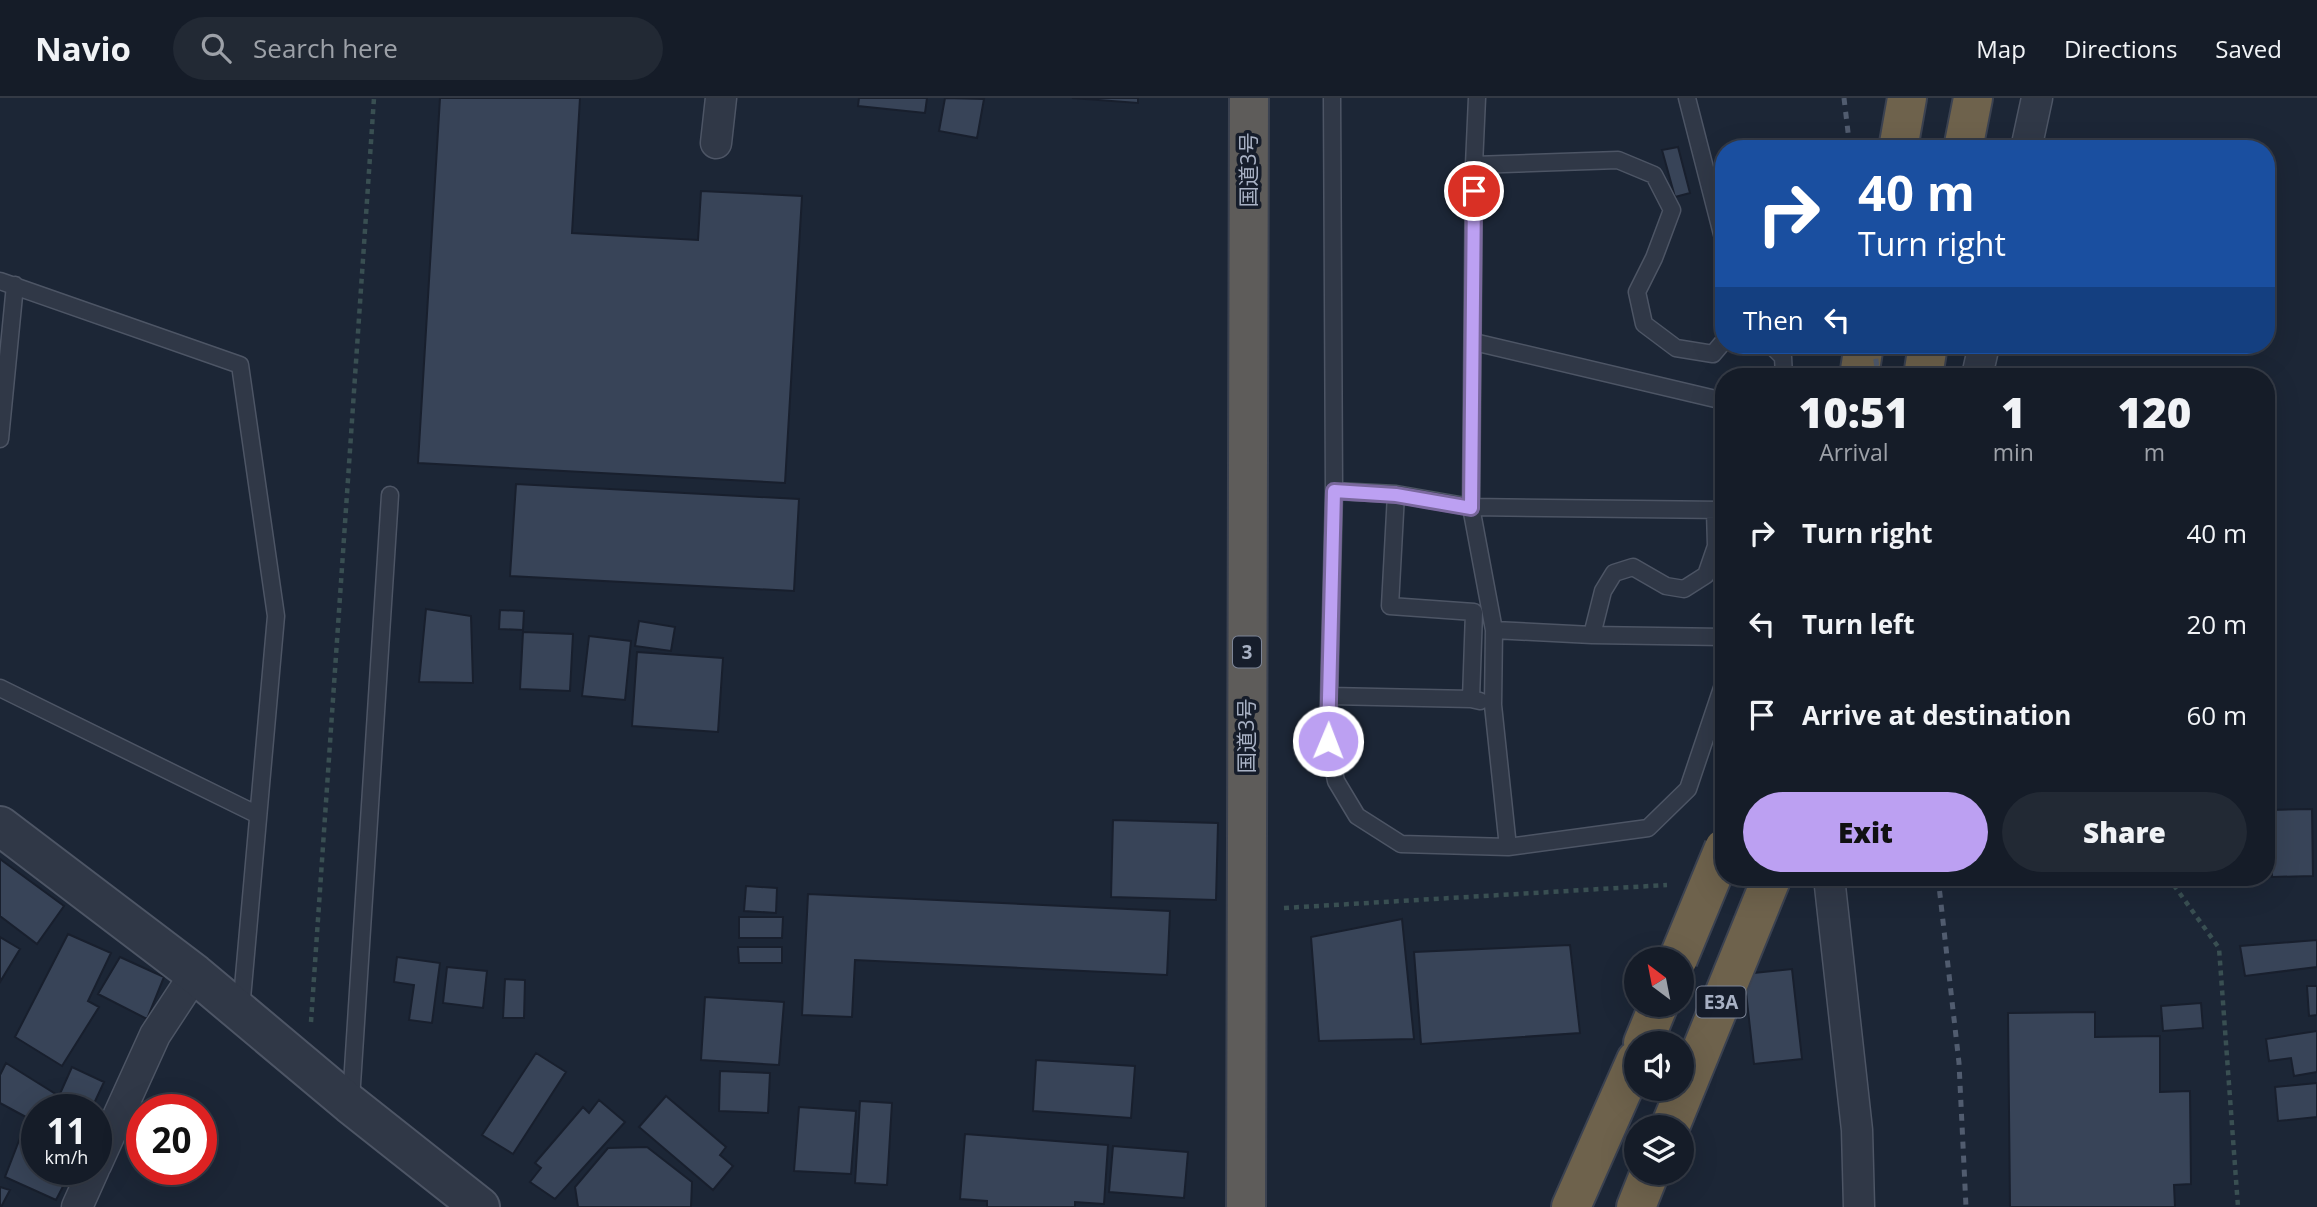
<!DOCTYPE html>
<meta charset="utf-8">
<style>
:root{--surface:#151c28;--page:#222934;--text:#f1f3f6;--muted:#9da1a8;--line:#343a45;--accent:#bca0f2}
body{margin:0;font-family:"Open Sans","Noto Sans JP",sans-serif;background:var(--page);color:var(--text);height:100vh;display:flex;flex-direction:column;font-size:26px;white-space:nowrap}
*{box-sizing:border-box;margin:0}
p{font-size:23px;color:var(--muted)}
.icon{flex:none;width:38px;height:38px;fill:none;stroke:currentColor;stroke-width:2;stroke-linecap:round;stroke-linejoin:round}
.map{position:relative;flex:1;overflow:hidden}
.details{position:absolute;left:1715px;top:270px;width:560px;height:518px;display:flex;flex-direction:column;background:var(--surface);border-radius:28px;box-shadow:0 7px 28px #0002,0 0 0 2px var(--line)}
.details>*{flex:none}
.guide{position:absolute;left:1715px;top:42px;width:560px;height:214px;border-radius:28px;box-shadow:0 7px 28px #0002,0 0 0 2px var(--line);background:#1a4fa0;color:#fff;overflow:hidden}
.needle{width:46px;rotate:328deg}
.fabs{position:absolute;left:1624px;top:849px;display:grid;gap:14px}
.fabs a{display:grid;place-items:center;width:70px;height:70px;border-radius:50%;background:var(--surface);box-shadow:0 7px 28px #0002,0 0 0 2px var(--line);font-size:35px}
.speed{position:absolute;left:21px;top:996px;display:flex;gap:14px;font-size:35px;font-weight:700;text-align:center}
.speed>*{display:grid;place-content:center;width:91px;height:91px;border-radius:50%;background:var(--surface);box-shadow:0 7px 28px #0002,0 0 0 2px var(--line);line-height:1}
.speed small{font-size:18px;font-weight:400}
.speed .limit{border:10px solid #d22;background:#fff;color:#111}
.pin{position:absolute;display:grid;place-items:center;width:60px;height:60px;color:#fff;margin:-30px;border:4px solid #fff;border-radius:50%;box-shadow:0 2px 7px #0007}
.me{position:absolute;width:77px;margin:-38px;rotate:1deg;stroke-linejoin:round;filter:drop-shadow(0 0 5px #0008)}
.turn{display:flex;align-items:center;gap:24px;height:147px;padding:0 28px;font-size:32px}
.turn .icon{width:91px;height:91px;stroke-width:2.5}
.turn b{display:block;font-size:49px;line-height:60px}
.then{display:flex;align-items:center;height:66px;padding:0 28px;background:#0003;gap:14px;font-size:26px}
.eta{display:flex;justify-content:space-evenly;align-items:center;height:119px;text-align:center}
.eta b{font-size:42px;font-weight:800;line-height:49px}
.cta{display:flex;gap:14px;margin-top:auto;padding:14px 28px}
.cta a{flex:1;height:80px;border-radius:42px;background:var(--accent);color:#111;font-size:28px;font-weight:800;line-height:80px;text-align:center}
.cta a+a{background:var(--page);color:var(--text)}
ul{padding:0;list-style:none}
li{display:flex;align-items:center;gap:21px;height:91px;padding:0 28px}
li div{flex:1}
li b{display:block;font-size:26px}
li em{font-style:normal}
header{display:flex;align-items:center;gap:42px;box-sizing:border-box;height:98px;padding:0 35px;background:var(--surface);border-bottom:2px solid var(--line)}
header strong{font-size:33px}
nav{display:flex;gap:38px;margin-inline-start:auto;font-size:24px}
.search{width:490px;height:63px;background:var(--page);display:flex;align-items:center;gap:18px;box-sizing:border-box;padding:0 24px;border-radius:38px;color:var(--muted);font-size:26px}
.map>svg:first-child{display:block}
.building{fill:#384458;stroke:#181f2d;stroke-width:2}
.lines{fill:none;stroke-linecap:round;stroke-linejoin:round}
.service-casing{stroke:#4d5565;stroke-width:19}
.minor-casing{stroke:#4d5565;stroke-width:33}
.tertiary-casing{stroke:#4d5565;stroke-width:42}
.trunk-casing{stroke:#3b4251;stroke-width:42}
.motorway-casing{stroke:#3b4251;stroke-width:42}
.path{stroke:#394f52;stroke-width:4.5;stroke-dasharray:5 5;stroke-linecap:butt}
.service{stroke:#303847;stroke-width:16}
.minor{stroke:#303847;stroke-width:30}
.tertiary{stroke:#303847;stroke-width:38}
.trunk{stroke:#5e5c5a;stroke-width:38}
.motorway{stroke:#6e624c;stroke-width:38}
.rail{stroke:#515c6f;stroke-width:5;stroke-dasharray:7 7;stroke-linecap:butt}
.motorway-bridge-casing{stroke:#3b4251;stroke-width:42;stroke-linecap:butt}
.motorway-bridge{stroke:#6e624c;stroke-width:38}
.route-casing{stroke:#7a689d;stroke-width:18}
.route{stroke:#bca0f2;stroke-width:12}
.labels{text-anchor:middle;stroke-width:7;stroke-linejoin:round;paint-order:stroke}
.shield{fill:#161d2b;stroke:#7d8597;stroke-width:2}
.shield-label{font-size:19px;font-weight:bold;fill:#a9b2c5}
.street-label{font-size:21px;fill:#a9b2c5;stroke:#161d2b}
</style>
<header>
<strong>Navio</strong>
<div class="search"><svg class="icon" aria-label="search" viewBox="0 0 24 24"><circle cx="10" cy="10" r="6"/><path d="M15 15l6 6"/></svg>Search here</div>
<nav><a>Map</a><a>Directions</a><a>Saved</a></nav>
</header>
<div class="map">
<svg width="2317" height="1109" viewBox="0 0 2317 1109">
<rect width="100%" height="100%" fill="#1c2636"/>
<path class="building" d="M440 0H580L572 135 698 142 701 93 802 98 785 385 418 365Z
M859 0H927L925 15 858 8Z
M945 0 984 1 977 40 939 33Z
M1072 0H1138V5Z
M1678 49 1690 95 1675 99 1662 52Z
M516 386 799 401 794 493 510 478Z
M426 511 471 518 473 585 419 584Z
M500 512 524 513 523 532 499 531Z
M639 523 675 529 671 553 635 548Z
M523 534 573 536 570 593 520 591Z
M589 538 631 543 625 602 582 598Z
M637 554 723 560 718 634 632 628Z
M2312 711 2313 778 2272 779 2270 712Z
M1113 722 1218 725 1216 802 1111 799Z
M0 761 64 808 37 846 0 818Z
M2197 779H2240L2198 783Z
M746 788 777 790 776 815 744 813Z
M808 796 1170 813 1167 877 855 862 852 919 802 917Z
M739 819H783L782 840H739Z
M1402 821 1414 941 1319 943 1311 839Z
M68 836 111 855 88 903 99 909 62 968 15 939Z
M0 839 20 851 0 884Z
M2317 842V869L2245 878 2240 848Z
M1570 847 1580 935 1421 946 1414 854Z
M738 849H782V865H739Z
M120 859 164 879 147 921 98 896Z
M397 859 440 865 432 925 409 922 414 887 394 884Z
M447 869 487 873 483 910 443 905Z
M1792 871 1802 961 1754 966 1744 876Z
M505 881 525 882 524 920H503Z
M2307 888H2317V917L2309 918Z
M705 899 784 904 779 967 701 962Z
M2201 905 2203 930 2163 933 2161 908Z
M2095 914V939L2160 938V994L2190 993 2191 1086 2174 1087 2175 1109H2010L2008 915Z
M2317 933V974L2294 978 2291 960 2269 963 2266 941Z
M536 955 566 974 513 1056 482 1037Z
M1036 962 1135 968 1131 1020 1033 1013Z
M6 965 59 998 72 969 104 984 91 1012H37V1025L0 1005V977Z
M720 973 770 975 768 1015 719 1013Z
M2317 985V1019L2278 1023 2275 989Z
M666 998 726 1049 720 1057 733 1068 713 1092 639 1029Z
M599 1002 625 1024 555 1101 530 1084 541 1070 535 1065 583 1009 589 1015Z
M860 1003 892 1005 887 1087 855 1085Z
M799 1009 856 1013 851 1076 794 1073Z
M965 1036 1108 1047 1104 1106 1075 1104V1109H987V1103L960 1101Z
M20 1040 37 1048V1071H72L56 1102 5 1079Z
M1113 1048 1188 1054 1184 1100 1109 1094Z
M647 1049 692 1084 691 1109H578L575 1089 608 1050Z
M0 1089 10 1092 1 1109H0Z"/>
<g class="lines">
<defs>
<path id="service" d="M1332 0 1334 393 1328 643 1336 683 1357 718 1401 746 1508 749 1648 730 1688 691 1724 584
M1477 0 1474 67 1471 409 1494 532 1493 607 1508 749
M1687 0 1724 144
M1474 67 1618 62 1654 77 1672 112 1654 160 1637 194 1644 226 1676 250 1713 256 1724 243
M0 183 240 267 276 518 241 912
M1474 244 1724 303
M1771 247 1783 259 1784 278
M0 341 15 187
M1334 393 1396 396 1471 409 1724 412
M1396 396 1390 508 1474 514 1471 601
M1494 532 1592 537 1724 539
M1592 537 1603 493 1614 475 1633 469 1666 488 1684 491 1706 477 1716 448 1715 412
M0 590 258 717
M1330 598 1471 601 1480 603
M351 1002 390 397"/>
<path id="minor" d="M716 45 721 0
M2026 51 2037 0
M1977 278 1984 247
M1829 779 1857 1032 1859 1109
M96 1067 155 937 195 876
M77 1109 94 1071"/>
<path id="tertiary" d="M0 728 195 876 350 1006 480 1109"/>
<path id="trunk" d="M1246 1109 1249 0"/>
<path id="motorway" d="M1898 51 1907 0
M1963 51 1973 0
M1859 278 1864 247
M1923 278 1928 247
M1643 945 1659 906
M1571 1109 1636 962
M1636 1109 1650 1074"/>
</defs>
<use href="#service" class="service-casing"/>
<use href="#minor" class="minor-casing"/>
<use href="#tertiary" class="tertiary-casing"/>
<use href="#trunk" class="trunk-casing"/>
<use href="#motorway" class="motorway-casing"/>
<path class="path" d="M2168 779 2219 850 2238 1109
M1284 810 1667 787
M311 924 374 0"/>
<use href="#service" class="service"/>
<use href="#minor" class="minor"/>
<use href="#tertiary" class="tertiary"/>
<use href="#trunk" class="trunk"/>
<use href="#motorway" class="motorway"/>
<path class="rail" d="M1844 0 1850 51
M1874 247 1878 278
M1938 779 1959 965 1966 1109"/>
<defs>
<path id="motorway-bridge" d="M1678 861 1724 750
M1670 1029 1772 779"/>
</defs>
<use href="#motorway-bridge" class="motorway-bridge-casing"/>
<use href="#motorway-bridge" class="motorway-bridge"/>
</g>
<g class="lines">
<defs>
<path id="route" d="M1328 643 1334 393 1396 397 1471 410 1474 93"/>
</defs>
<use href="#route" class="route-casing"/>
<use href="#route" class="route"/>
</g>
<g class="labels">
<g class="shield">
<rect x="1233" y="538.5" width="28" height="31" rx="5"/>
<rect x="1696.5" y="888.5" width="49" height="31" rx="5"/>
</g>
<g class="shield-label">
<text x="1247" y="561">3</text>
<text x="1721" y="911">E3A</text>
</g>
<g class="street-label">
<text transform="translate(1249 72) rotate(-90)" y="7">国道3号</text>
<text transform="translate(1247 638) rotate(-90)" y="7">国道3号</text>
</g>
</g>
</svg>
<div class="fabs">
<a><svg class="needle" viewBox="-14 -14 28 28"><path d="M0-13l5 13h-10z" fill="#e53935"/><path d="M0 13l5-13h-10z" fill="#9da1a8"/></svg></a>
<a><svg class="icon" aria-label="sound" viewBox="0 0 24 24"><path d="M4 9h4l5-4v14l-5-4H4zM17 9q2 3 0 6"/></svg></a>
<a><svg class="icon" aria-label="layers" viewBox="0 0 24 24"><path d="M12 4l9 5-9 5-9-5zM3 14l9 5 9-5"/></svg></a>
</div>
<div class="speed"><div>11<small>km/h</small></div><div class="limit">20</div></div>
<div class="pin" style="left:1474px;top:93px;background:#d93025"><svg class="icon" aria-label="arrive" viewBox="0 0 24 24"><path d="M6 21V4h12l-3 4 3 4H6"/></svg></div>
<svg class="me" style="left:1328px;top:643px" viewBox="-20 -20 40 40"><circle r="17" fill="#bca0f2" stroke="#fff" stroke-width="3"/><path d="M0-11L8 9 0 5-8 9z" fill="#fff"/></svg>
<div class="guide">
<div class="turn"><svg class="icon" aria-label="right" viewBox="0 0 24 24"><path d="M7 20v-9h11M14 6l5 5-5 5"/></svg><div><b>40 m</b>Turn right</div></div>
<div class="then">Then<svg class="icon" aria-label="left" viewBox="0 0 24 24"><path d="M17 20v-9H6M10 6l-5 5 5 5"/></svg></div>
</div>
<section class="details">
<div class="eta">
<div><b>10:51</b><p>Arrival</p></div>
<div><b>1</b><p>min</p></div>
<div><b>120</b><p>m</p></div>
</div>
<ul>
<li><svg class="icon" aria-label="right" viewBox="0 0 24 24"><path d="M7 20v-9h11M14 6l5 5-5 5"/></svg><div><b>Turn right</b></div><em>40 m</em></li>
<li><svg class="icon" aria-label="left" viewBox="0 0 24 24"><path d="M17 20v-9H6M10 6l-5 5 5 5"/></svg><div><b>Turn left</b></div><em>20 m</em></li>
<li><svg class="icon" aria-label="arrive" viewBox="0 0 24 24"><path d="M6 21V4h12l-3 4 3 4H6"/></svg><div><b>Arrive at destination</b></div><em>60 m</em></li>
</ul>
<div class="cta"><a>Exit</a><a>Share</a></div>
</section>
</div>
